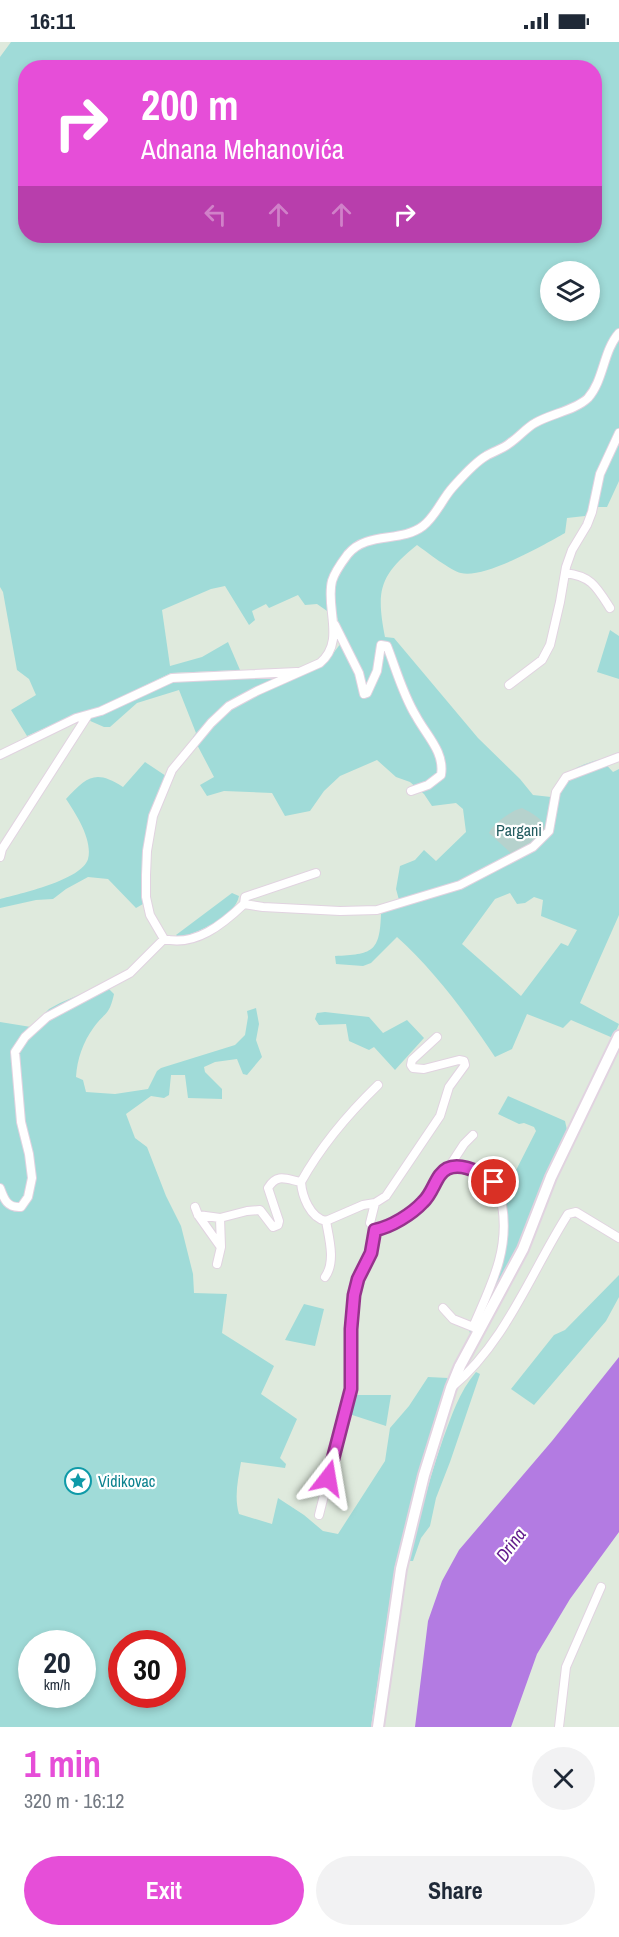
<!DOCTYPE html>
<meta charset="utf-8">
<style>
:root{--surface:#fff;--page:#f2f2f3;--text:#1f2937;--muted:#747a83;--accent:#e64ed8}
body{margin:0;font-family:"Archivo Narrow",sans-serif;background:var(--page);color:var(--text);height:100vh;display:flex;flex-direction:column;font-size:22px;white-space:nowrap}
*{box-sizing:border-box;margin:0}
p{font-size:20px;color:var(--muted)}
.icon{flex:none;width:33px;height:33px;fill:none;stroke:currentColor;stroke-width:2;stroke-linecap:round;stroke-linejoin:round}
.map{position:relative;height:1685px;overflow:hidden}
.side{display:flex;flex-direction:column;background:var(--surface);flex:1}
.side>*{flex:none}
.top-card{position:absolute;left:18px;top:18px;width:584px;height:183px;border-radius:24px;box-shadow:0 3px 9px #0003;background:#e64ed8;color:#fff;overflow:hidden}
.fabs{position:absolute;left:540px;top:219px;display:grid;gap:12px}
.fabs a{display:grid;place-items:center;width:60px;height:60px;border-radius:50%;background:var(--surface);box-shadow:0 3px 9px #0003;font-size:30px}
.speed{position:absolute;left:18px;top:1588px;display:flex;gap:12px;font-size:30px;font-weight:700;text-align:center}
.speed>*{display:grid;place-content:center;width:78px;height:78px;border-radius:50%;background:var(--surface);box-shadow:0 3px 9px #0003;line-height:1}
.speed small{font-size:15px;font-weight:400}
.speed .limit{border:9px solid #d22;background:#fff;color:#111}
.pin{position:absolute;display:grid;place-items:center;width:51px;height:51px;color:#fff;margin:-26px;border:3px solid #fff;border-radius:50%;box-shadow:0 2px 6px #0007}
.me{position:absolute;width:66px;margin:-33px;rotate:14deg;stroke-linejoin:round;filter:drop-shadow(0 0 4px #0008)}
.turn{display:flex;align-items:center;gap:21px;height:126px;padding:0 24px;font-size:27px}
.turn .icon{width:78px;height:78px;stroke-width:2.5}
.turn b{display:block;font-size:42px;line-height:51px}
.lanes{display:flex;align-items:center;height:57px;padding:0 24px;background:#0003;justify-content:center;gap:30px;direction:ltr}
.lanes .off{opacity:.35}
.round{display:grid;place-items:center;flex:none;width:63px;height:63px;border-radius:32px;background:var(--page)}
.summary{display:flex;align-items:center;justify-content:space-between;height:102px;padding:0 24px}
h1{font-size:36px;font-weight:800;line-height:45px;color:var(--accent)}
.button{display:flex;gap:12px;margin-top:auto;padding:12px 24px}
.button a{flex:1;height:69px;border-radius:36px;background:var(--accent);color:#fff;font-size:24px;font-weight:800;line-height:69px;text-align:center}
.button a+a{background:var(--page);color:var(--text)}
.status{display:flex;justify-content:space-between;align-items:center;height:42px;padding:0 30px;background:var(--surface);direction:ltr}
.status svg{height:16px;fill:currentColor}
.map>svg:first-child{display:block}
.green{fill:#a0dbd8;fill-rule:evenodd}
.cemetery{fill:#b6d2cd}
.water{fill:#b37be2}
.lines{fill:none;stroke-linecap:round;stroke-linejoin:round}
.street-casing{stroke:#e1d3e0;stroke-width:10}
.secondary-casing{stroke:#e1d3e0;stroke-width:14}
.street{stroke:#fff;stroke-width:8}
.secondary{stroke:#fff;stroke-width:10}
.route-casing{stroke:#96338c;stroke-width:15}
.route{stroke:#e64ed8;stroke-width:10}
.labels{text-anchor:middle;stroke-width:4.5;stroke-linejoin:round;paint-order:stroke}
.park-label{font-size:16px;fill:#225b5f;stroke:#fff}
.culture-label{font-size:16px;fill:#0d838f;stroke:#fff;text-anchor:start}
.water-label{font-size:18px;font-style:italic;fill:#621c8c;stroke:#fff}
</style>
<div class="status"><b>16:11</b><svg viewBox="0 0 49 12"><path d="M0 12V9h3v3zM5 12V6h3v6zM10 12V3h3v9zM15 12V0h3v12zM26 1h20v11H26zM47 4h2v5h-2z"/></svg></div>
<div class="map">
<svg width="619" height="1685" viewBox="0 0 619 1685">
<rect width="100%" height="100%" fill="#dfeadd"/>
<path class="green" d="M11 0H619V439L607 465H598L594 473 567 476 565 491C544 503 484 537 461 531 451 529 427 510 417 503 379 534 376 548 385 595L394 596 478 696 520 737 533 753 551 755C557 731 580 723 601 717L613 730 619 727V873L580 961 619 982 613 996 571 978 563 986 527 972 512 1007 495 1015C467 973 435 929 397 895L371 921 363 924 336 922 335 914C372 912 380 911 381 871L399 858 396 847 400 824 415 818 424 808 436 819 466 790 463 767 456 761 432 764 424 752 410 740 396 735 377 718 340 734 324 749 310 769 285 774 272 751 224 749 207 754 200 743 214 735 193 695 196 691 179 648 137 661 110 685H104L88 678 91 675 171 640 301 633 326 621 344 597 335 569 330 571 317 562 305 563 298 553 269 566 266 562 252 569 255 578 249 583 225 544 211 547 162 568 170 624 202 615 228 600 240 628 171 631 98 666 76 672 27 694 11 668 36 653 29 637 17 628 3 550 0 545V15ZM26 26H594V194H26ZM550 230H590V268H550ZM510 851 517 862 525 861 534 855 543 858 541 874 577 888 568 904 561 901 521 954 462 902 495 857Z
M610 588 619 594V637L597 630Z
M145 720 166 734 150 773 144 809 143 862 136 866 108 837 88 835 66 847 53 857 36 858 0 866V857C19 852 82 838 88 817 93 798 76 772 66 757 87 735 95 727 123 745Z
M232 851 239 854C235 875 197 891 179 896L176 893Z
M104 942 114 952C109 974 106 969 94 985 83 1000 77 1017 76 1035L83 1038 86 1050 115 1052 148 1047 157 1029 161 1026 235 1003 245 993 248 975 247 969 256 966 259 982 256 998 262 1015 247 1033 243 1032 237 1017 215 1020 204 1025 205 1030 222 1047V1057L188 1056 185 1033H171L169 1053 164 1056 151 1054 126 1072 135 1096 147 1105 166 1154 181 1184 193 1232 194 1251 227 1252 222 1291 274 1324 261 1352 297 1377 280 1416 286 1422 285 1426 241 1420C238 1438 234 1455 239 1472L272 1482 278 1456 304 1473 323 1489 338 1492 385 1419 390 1386 409 1364 428 1335 448 1336 432 1386 395 1524 371 1685H0V980L31 985 49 967 60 961ZM32 1602H82V1653H32ZM122 1602H172V1653H122Z
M325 970 369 975 383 991 407 978 424 996 395 1028 374 1005 369 1008 349 999 346 982 319 983 315 977 317 971Z
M508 1054 565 1079 567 1088 513 1218 471 1294 469 1288C492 1235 505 1210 497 1151L509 1142 536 1089 534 1085 524 1081 519 1082 498 1072Z
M619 1233V1255L606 1279 534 1363 511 1347 554 1293 565 1288Z
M304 1262 324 1267 315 1304 285 1298Z
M476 1330 480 1332 450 1420 436 1456 430 1484 421 1496 413 1519H408C419 1478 429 1437 443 1397 452 1373 459 1350 476 1330Z
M346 1353H391L386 1384 343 1370Z"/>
<path class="cemetery" d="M522 766C532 771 542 776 545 786L533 801 513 813 489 791C493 782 512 768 522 766Z"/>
<path class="water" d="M619 1315V1490L570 1557 537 1612 511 1685H415L428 1579 442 1539 459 1508 552 1399Z"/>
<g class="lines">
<defs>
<path id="street" d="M619 291C603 309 604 338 588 356 576 368 550 372 535 381 526 386 519 395 510 401 503 407 494 409 486 414 474 421 463 434 453 445 442 457 436 474 423 484 401 501 367 489 348 512 342 520 335 529 332 539 325 566 346 599 320 621L257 649 229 664 211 681 172 728 153 774 147 809 146 833V855L150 873 164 897C195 905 223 882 244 862L263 865 340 869 377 868 460 843 533 805 549 789 556 750 566 735 619 715
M565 531C591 534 596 544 610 566
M335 583 359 631 364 652 367 651 377 629 381 603 387 604C396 627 403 653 416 674 426 693 445 710 441 733L428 743 411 749
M509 643 542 618 550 603 560 560 566 525 572 508 587 483 592 470 600 432 619 391
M0 713 76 676 101 669 172 636 297 630
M0 815 2 807 88 673
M244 862 245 855 316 831
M449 1125 464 1102 473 1093
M301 1140C321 1104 348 1072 378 1043
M0 1146C4 1157 7 1166 21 1165L28 1155 32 1136 29 1112 21 1080 15 1010 25 995 47 975 130 931 164 897
M375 1161 370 1181 375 1188C389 1186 416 1169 425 1158 433 1148 437 1130 449 1125 459 1121 471 1128 480 1131 495 1137 499 1149 502 1163 510 1209 490 1245 473 1285L479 1289
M195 1165 198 1173 220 1204
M198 1173 220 1176
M217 1222 221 1205 220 1176 247 1169 260 1168 273 1185 278 1183 279 1179 268 1146C277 1131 286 1137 301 1140 302 1154 310 1176 326 1179L363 1163 375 1161 386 1154 440 1074 449 1045 465 1023 464 1019 459 1018 424 1027 413 1026 411 1023 412 1018 437 995
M325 1235C336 1220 329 1196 326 1179
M443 1266 453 1277 473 1285
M452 1345C506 1300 531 1230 568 1172L576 1170 619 1196
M319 1473 351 1347V1287L354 1253 358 1237 371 1211 375 1188
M559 1685 566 1625 601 1545"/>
<path id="secondary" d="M378 1685 401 1527 424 1433 451 1346 460 1324 523 1207 551 1135 619 994"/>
</defs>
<use href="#street" class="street-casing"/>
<use href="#secondary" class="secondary-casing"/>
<use href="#street" class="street"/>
<use href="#secondary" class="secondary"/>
</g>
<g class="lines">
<defs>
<path id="route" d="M328 1436 351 1347V1287L354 1253 358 1237 371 1211 375 1188C391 1185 412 1172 423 1160 431 1153 434 1141 440 1133 453 1115 481 1130 494 1140"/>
</defs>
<use href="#route" class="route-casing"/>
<use href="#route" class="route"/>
</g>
<defs>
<symbol id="sight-ring" viewBox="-11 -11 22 22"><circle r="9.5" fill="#fff" stroke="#0f9aa8" stroke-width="1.5"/><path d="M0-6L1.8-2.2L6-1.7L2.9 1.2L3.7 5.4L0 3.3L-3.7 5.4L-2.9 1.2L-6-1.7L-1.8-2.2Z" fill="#0f9aa8"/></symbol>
</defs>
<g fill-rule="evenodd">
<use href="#sight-ring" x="63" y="1424" width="30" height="30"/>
</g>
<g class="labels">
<g class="park-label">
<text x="519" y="794">Pargani</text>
</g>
<g class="culture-label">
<text x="98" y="1445">Vidikovac</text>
</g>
<g class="water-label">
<text transform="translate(511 1503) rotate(-53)" y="6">Drina</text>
</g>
</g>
</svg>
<div class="fabs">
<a><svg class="icon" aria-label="layers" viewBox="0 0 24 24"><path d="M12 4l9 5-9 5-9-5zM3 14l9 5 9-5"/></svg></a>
</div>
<div class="speed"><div>20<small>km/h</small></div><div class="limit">30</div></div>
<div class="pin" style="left:494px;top:1140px;background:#d93025"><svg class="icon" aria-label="arrive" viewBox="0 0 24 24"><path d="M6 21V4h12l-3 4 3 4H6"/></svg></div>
<svg class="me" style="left:328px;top:1436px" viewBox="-20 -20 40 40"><path d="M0-17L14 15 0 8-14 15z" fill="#e64ed8" stroke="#fff" stroke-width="4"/></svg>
<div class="top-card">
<div class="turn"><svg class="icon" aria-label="right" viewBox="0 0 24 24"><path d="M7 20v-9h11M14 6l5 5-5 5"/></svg><div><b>200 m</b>Adnana Mehanovića</div></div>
<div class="lanes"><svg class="icon off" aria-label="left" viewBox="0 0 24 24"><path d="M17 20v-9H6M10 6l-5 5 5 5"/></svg><svg class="icon off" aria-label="ahead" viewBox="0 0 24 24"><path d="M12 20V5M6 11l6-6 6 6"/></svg><svg class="icon off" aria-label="ahead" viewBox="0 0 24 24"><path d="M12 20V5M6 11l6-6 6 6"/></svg><svg class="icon" aria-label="right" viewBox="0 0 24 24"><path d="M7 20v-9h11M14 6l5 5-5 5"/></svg></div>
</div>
</div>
<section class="side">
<div class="summary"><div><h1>1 min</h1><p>320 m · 16:12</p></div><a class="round"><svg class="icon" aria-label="close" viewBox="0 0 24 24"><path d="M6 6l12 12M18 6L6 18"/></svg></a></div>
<div class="button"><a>Exit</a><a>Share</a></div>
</section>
